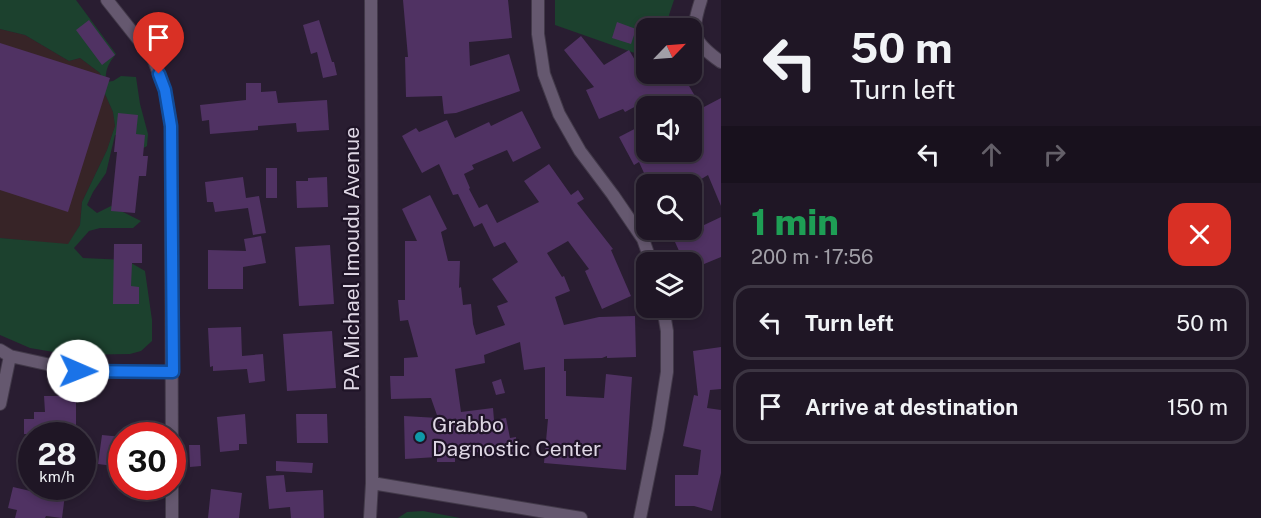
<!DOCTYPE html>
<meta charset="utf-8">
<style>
:root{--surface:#1f1625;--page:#2c2332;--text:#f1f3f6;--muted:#a19fa7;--line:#3c3542}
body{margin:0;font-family:"Public Sans",sans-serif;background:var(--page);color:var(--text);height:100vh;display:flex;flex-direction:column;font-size:22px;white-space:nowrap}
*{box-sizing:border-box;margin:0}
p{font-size:20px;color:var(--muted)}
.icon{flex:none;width:33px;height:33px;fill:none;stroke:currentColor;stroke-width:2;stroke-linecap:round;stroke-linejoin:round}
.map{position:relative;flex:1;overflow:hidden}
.sheet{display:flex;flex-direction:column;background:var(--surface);width:540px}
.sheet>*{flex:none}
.guide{background:#1f1625;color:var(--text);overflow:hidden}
.needle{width:39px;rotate:65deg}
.buttons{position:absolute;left:636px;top:18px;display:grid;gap:12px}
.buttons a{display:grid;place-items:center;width:66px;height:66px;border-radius:12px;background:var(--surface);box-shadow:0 3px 9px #0003,0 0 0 2px var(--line);font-size:30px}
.speed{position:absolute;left:18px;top:422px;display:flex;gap:12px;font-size:30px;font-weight:700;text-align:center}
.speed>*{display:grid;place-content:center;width:78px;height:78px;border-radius:50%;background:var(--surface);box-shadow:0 3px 9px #0003,0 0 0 2px var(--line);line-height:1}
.speed small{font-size:15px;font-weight:400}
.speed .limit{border:9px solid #d22;background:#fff;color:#111}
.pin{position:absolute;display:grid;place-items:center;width:51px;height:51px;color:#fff;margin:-62px -26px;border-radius:50% 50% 50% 0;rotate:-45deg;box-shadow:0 0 6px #0007}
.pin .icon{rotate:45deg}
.me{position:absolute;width:66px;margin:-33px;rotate:91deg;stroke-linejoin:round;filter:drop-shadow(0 0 4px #0008)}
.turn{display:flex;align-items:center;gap:21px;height:126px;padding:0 30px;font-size:27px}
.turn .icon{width:78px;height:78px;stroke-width:2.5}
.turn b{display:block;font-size:42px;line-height:51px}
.lanes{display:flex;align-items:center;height:57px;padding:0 30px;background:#0003;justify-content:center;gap:30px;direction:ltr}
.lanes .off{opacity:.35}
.round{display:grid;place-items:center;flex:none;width:63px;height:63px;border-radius:18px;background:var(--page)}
.headline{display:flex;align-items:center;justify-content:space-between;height:102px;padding:0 30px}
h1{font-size:36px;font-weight:800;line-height:45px;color:#1e9e55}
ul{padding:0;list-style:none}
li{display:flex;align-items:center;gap:18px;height:75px;margin:0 12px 9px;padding:0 18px;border:3px solid var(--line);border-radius:18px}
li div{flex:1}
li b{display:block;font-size:22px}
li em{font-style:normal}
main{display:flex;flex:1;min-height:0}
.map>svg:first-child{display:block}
.industrial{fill:#372427}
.green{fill:#1c412e}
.building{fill:#503263}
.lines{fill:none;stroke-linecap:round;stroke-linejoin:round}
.minor-casing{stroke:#423949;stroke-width:14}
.minor{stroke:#65586f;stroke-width:12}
.route-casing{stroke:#114b97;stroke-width:15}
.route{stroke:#1a73e8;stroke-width:10}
.culture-dot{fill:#0f9aa8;stroke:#1f1427;stroke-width:2}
.labels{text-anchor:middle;stroke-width:4.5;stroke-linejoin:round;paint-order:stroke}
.street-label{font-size:21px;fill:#ded6e4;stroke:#1f1427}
.poi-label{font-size:21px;fill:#ded6e4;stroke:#1f1427;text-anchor:start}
</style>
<main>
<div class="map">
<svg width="721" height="518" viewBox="0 0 721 518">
<rect width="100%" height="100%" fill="#291d31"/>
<path class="industrial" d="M0 29 25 35 69 61 80 58 100 73 105 94 113 112 115 126 107 150 82 202 80 225 68 245 0 238Z"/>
<path class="green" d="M0 0H76L116 54C108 64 105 70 106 82L113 81 121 76 136 77 140 104 148 134 147 146 136 152 123 136 115 135 106 173 93 192 87 205 97 213 111 206 141 221 133 228H100L89 231 74 248 83 258 126 260 145 271 152 320V341L141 351 130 354 71 355 30 348 0 335V238L68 244 80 225 82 202 107 150 115 126 113 112 105 94 100 73 80 58 69 61 25 35 0 29Z
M555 0H674L669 15 672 28H646V57L555 25Z
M423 511 460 518H398L407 512Z"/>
<path class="building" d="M403 0H508L512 38 469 42 470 66 509 54 520 91 456 113 444 114 442 96 406 97 405 57H408Z
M89 20 115 55 102 65 76 30Z
M319 20 332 62H334L337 75 323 78 317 52 311 54 303 25Z
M617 22 636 29 631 44 612 38Z
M581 36 604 65 629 50 642 72 646 69V74H682L702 108 721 98V206L708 175 693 184H649L639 162 634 165 619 137 646 123V152H692V106H641L640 104 625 112 623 109 599 119 586 90 594 87 564 50Z
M0 43 110 78 68 212 0 190Z
M246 83H261V92L276 91 278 103 327 100 329 130 297 132 296 123 258 126V130L210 134 209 120 202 121 200 105 246 100Z
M522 111 541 148 513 162 507 150 472 165 474 169 464 174 470 188 469 189 479 208 487 204 497 223 539 202 524 181 549 164 571 195 578 190 584 199 577 203 613 249 611 250 631 296 602 309 585 271 589 269 568 241 547 253 562 277 564 276 570 291 555 297 564 325 599 317 635 316 636 357 607 358V356L602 358 564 359V371H566V396L604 398 606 374 632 377 626 470 544 463 548 419H545V367L524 370 520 342 484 355 485 363 455 369 461 412 493 408 494 420 506 418 510 438 516 437 517 453 481 458 480 452 455 455V462H437V457L405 459 404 416 438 418 431 398 391 399 390 376H404V358L418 357 408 320 400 321 398 300H405V241H417L402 209 430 195 447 229 441 232 448 261H460L459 288 461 287 463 305 471 304 473 324 476 335 505 325 497 306 508 302 492 279 518 262 505 242 494 247 482 223 474 227 458 194 453 195 439 164 422 173 402 136 416 128 419 132 447 120 455 138 489 122 491 126Z
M118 113 138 115 136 134 145 135 143 156H148L146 176H139L135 213 111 211 117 152H114Z
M266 168H277V198H266Z
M243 177 246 198 259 196 266 233 253 235 248 208 215 212 213 202H207L205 182Z
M327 177 328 207 297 208 296 181H308V178Z
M721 217V257L692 269V262H684L675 242 704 230 702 226Z
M261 236 266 263 243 267V289H208V250L246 251 244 239Z
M114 244H142V263H132L131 286 139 287V304H113Z
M330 245 334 304 299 306 295 247Z
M241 327 242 356 263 354 265 381 249 383 247 369 213 371V366L210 367 208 328Z
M332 331 336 388 287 391 283 334Z
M721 347V389L710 390 707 408 721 410V473L712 511 694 506H675V475H698L701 450 683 446 694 395 698 396 693 351Z
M501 379 505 393 496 395 492 382Z
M44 396H76V435L24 434V419H34V412H45Z
M245 414 247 444H239V450L220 452 217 417Z
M296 414H327L328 443H297Z
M102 435 122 437V467L98 464Z
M189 445H200L201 466 190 467Z
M276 461 313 463 312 473 276 471Z
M284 475 286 492 323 490 324 518H291L290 507 269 509 266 476Z
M53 486 66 487 62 518 46 516 45 518H15L17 510 8 508 13 487 52 496Z
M211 489 242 493 239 518H208Z"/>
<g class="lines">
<defs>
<path id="minor" d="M107 0 153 58 165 90 171 126 172 481
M538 0V34L544 74 559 114 580 151 613 195 643 239 651 262
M701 0C690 34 692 41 721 62
M0 350 10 356 78 371 173 372
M0 404 10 356
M372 483 581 518
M172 518V486
M370 518 372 483 371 0
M640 518 658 429 667 372V331L663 308"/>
</defs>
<use href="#minor" class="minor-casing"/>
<use href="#minor" class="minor"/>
</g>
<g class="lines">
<defs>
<path id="route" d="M78 371 173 372 171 126 165 90 159 74"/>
</defs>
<use href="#route" class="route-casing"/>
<use href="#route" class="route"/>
</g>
<circle class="culture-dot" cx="420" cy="437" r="6"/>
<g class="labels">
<g class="street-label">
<text transform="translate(352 259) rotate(-90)" y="7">PA Michael Imoudu Avenue</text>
</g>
<g class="poi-label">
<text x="432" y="432">Grabbo<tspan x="432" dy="24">Dagnostic Center</tspan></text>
</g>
</g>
</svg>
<div class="buttons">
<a><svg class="needle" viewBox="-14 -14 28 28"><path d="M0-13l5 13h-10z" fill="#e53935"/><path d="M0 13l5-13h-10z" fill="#a19fa7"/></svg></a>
<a><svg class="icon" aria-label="sound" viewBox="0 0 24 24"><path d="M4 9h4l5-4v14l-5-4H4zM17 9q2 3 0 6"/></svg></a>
<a><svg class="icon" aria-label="search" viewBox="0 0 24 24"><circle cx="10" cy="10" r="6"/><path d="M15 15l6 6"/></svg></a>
<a><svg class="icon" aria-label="layers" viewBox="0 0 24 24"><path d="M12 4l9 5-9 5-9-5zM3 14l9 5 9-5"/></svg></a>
</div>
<div class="speed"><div>28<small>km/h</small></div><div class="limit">30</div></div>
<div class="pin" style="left:159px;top:74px;background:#d93025"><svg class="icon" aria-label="arrive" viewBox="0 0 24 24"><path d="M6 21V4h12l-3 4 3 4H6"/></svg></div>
<svg class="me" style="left:78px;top:371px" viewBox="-20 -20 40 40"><circle r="19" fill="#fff"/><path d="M0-13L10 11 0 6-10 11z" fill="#1a73e8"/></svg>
</div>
<section class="sheet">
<div class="guide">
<div class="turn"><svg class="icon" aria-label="left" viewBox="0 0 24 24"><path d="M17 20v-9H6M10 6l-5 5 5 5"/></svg><div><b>50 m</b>Turn left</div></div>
<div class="lanes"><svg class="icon" aria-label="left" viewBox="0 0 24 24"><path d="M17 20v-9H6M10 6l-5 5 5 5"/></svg><svg class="icon off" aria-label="ahead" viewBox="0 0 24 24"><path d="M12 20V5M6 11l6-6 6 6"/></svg><svg class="icon off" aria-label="right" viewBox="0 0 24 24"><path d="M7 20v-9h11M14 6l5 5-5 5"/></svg></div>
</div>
<div class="headline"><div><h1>1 min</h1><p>200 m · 17:56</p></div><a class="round" style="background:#d93025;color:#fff"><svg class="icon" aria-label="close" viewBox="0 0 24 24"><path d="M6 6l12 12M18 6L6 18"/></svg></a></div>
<ul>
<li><svg class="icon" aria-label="left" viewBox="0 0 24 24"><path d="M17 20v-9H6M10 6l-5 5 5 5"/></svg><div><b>Turn left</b></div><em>50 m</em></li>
<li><svg class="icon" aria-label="arrive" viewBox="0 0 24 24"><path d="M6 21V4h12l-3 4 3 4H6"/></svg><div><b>Arrive at destination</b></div><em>150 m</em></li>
</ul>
</section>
</main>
